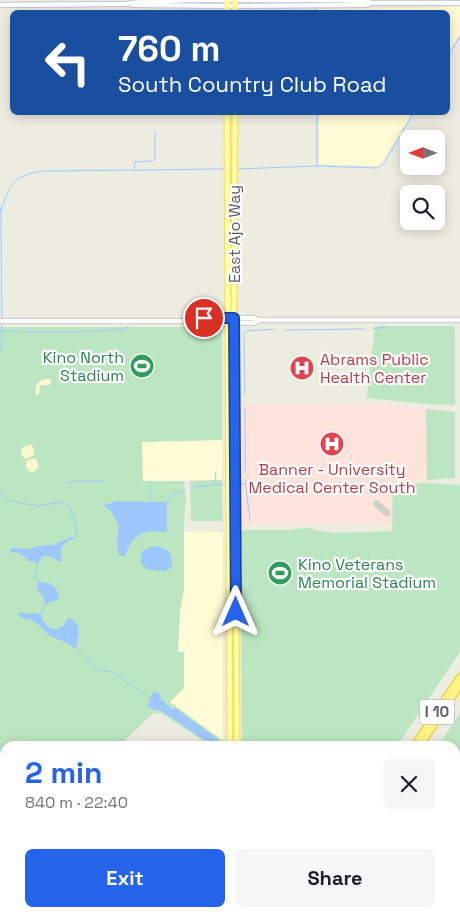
<!DOCTYPE html>
<meta charset="utf-8">
<style>
:root{--surface:#fff;--page:#f6f6f6;--text:#202124;--muted:#757577;--accent:#2563eb}
body{margin:0;font-family:"Space Grotesk",sans-serif;background:var(--page);color:var(--text);height:100vh;display:flex;flex-direction:column;font-size:19px;white-space:nowrap}
*{box-sizing:border-box;margin:0}
p{font-size:16px;color:var(--muted)}
.icon{flex:none;width:28px;height:28px;fill:none;stroke:currentColor;stroke-width:2;stroke-linecap:round;stroke-linejoin:round}
.map{position:relative;flex:1;overflow:hidden}
.details{position:absolute;left:0px;top:741px;width:460px;height:176px;display:flex;flex-direction:column;background:var(--surface);border-radius:15px 15px 0 0;box-shadow:0 2px 12px #0003}
.details>*{flex:none}
.hud{position:absolute;left:10px;top:10px;width:440px;height:105px;border-radius:8px;box-shadow:0 2px 12px #0003;background:#1a4fa0;color:#fff;overflow:hidden}
.needle{width:32px;rotate:270deg}
.controls{position:absolute;left:400px;top:130px;display:grid;gap:10px}
.controls a{display:grid;place-items:center;width:45px;height:45px;border-radius:8px;background:var(--surface);box-shadow:0 2px 12px #0003;font-size:25px}
.pin{position:absolute;display:grid;place-items:center;width:42px;height:42px;color:#fff;margin:-21px;border:2px solid #fff;border-radius:50%;box-shadow:0 1px 5px #0007}
.me{position:absolute;width:55px;margin:-28px;rotate:0deg;stroke-linejoin:round;filter:drop-shadow(0 0 4px #0008)}
.turn{display:flex;align-items:center;gap:18px;height:105px;padding:0 25px;font-size:22px}
.turn .icon{width:65px;height:65px;stroke-width:2.5}
.turn b{display:block;font-size:35px;line-height:42px}
.round{display:grid;place-items:center;flex:none;width:52px;height:52px;border-radius:8px;background:var(--page)}
.overview{display:flex;align-items:center;justify-content:space-between;height:85px;padding:0 25px}
h1{font-size:30px;font-weight:800;line-height:38px;color:var(--accent)}
.action{display:flex;gap:10px;margin-top:auto;padding:10px 25px}
.action a{flex:1;height:58px;border-radius:8px;background:var(--accent);color:#fff;font-size:20px;font-weight:800;line-height:58px;text-align:center}
.action a+a{background:var(--page);color:var(--text)}
.map>svg:first-child{display:block}
.commercial{fill:#fffbd4}
.medical{fill:#fce3db}
.green{fill:#bce6c2}
.sand{fill:#fbf7ce}
.water{fill:#9fc7ff}
.lines{fill:none;stroke-linecap:round;stroke-linejoin:round}
.stream{stroke:#9fc7ff;stroke-width:1}
.taxiway{stroke:#d0d0cb;stroke-width:7}
.secondary-casing{stroke:#b9bcc3;stroke-width:6}
.primary-casing{stroke:#f5de52;stroke-width:7}
.highway-casing{stroke:#eec500;stroke-width:8}
.secondary{stroke:#fff;stroke-width:4.5}
.primary{stroke:#fffda4;stroke-width:5}
.highway{stroke:#fff286;stroke-width:6}
.route-casing{stroke:#184099;stroke-width:12}
.route{stroke:#2563eb;stroke-width:9}
.labels{text-anchor:middle;stroke-width:4.5;stroke-linejoin:round;paint-order:stroke}
.shield{fill:#fff;stroke:#8b8d91;stroke-width:1}
.shield-label{font-size:15px;font-weight:bold;fill:#595c62}
.street-label{font-size:16px;fill:#595c62;stroke:#fff}
.leisure-label{font-size:16px;fill:#27864d;stroke:#fff;text-anchor:end}
.health-label{font-size:16px;fill:#be3a42;stroke:#fff;text-anchor:start}
</style>
<div class="map">
<svg width="460" height="917" viewBox="0 0 460 917">
<rect width="100%" height="100%" fill="#edece1"/>
<path class="commercial" d="M460 7V33L448 53V12H318V9Z
M319 113V112L412 113 379 166 319 164Z
M222 440V480L142 481V441Z
M184 531 223 532V741L170 702 184 688 183 652H178L180 610 184 590Z
M149 913H226V917H147Z"/>
<path class="medical" d="M366 403 426 409 427 480H393L392 524 341 525 328 524 238 525V405Z"/>
<path class="green" d="M375 326H453L455 329V405L426 404 367 398C368 374 373 350 375 326Z
M0 327H191L219 328 222 330V440L142 442 143 481H184L186 501 184 520V590L180 610 178 652H184V688L170 702 223 741 224 746H211L161 713H153L124 741 122 746H5V770L0 776Z
M426 409 455 412V478L427 480Z
M222 480 223 521H191L190 481Z
M427 483 460 485V652L397 746H242L240 531 249 530H294V529L313 528V530L336 533 392 531 393 484Z
M460 713V917H348L346 913 455 912V746H438Z"/>
<path class="sand" d="M44 379H51L50 385H40L39 394 36 395C35 387 36 382 44 379Z
M28 445H32L35 454 33 456 26 459 22 456 21 451 22 448Z
M34 458 36 459 39 467 34 472H30L26 467V461Z"/>
<path class="water" d="M114 501 166 502 167 504V532C163 532 159 531 154 531 137 531 130 542 125 556H121L118 554 117 539 119 528 118 524 111 511 103 505 112 503Z
M73 536 72 539C63 541 58 551 62 560L60 562C54 559 49 554 42 557L38 564 36 565V562L29 561 20 553 10 552 11 548 30 549 38 546 53 545Z
M155 546C169 549 172 552 172 566L167 571C161 571 155 571 150 570 135 566 138 547 155 546Z
M38 582C51 583 57 584 59 599L45 604 43 596C39 592 37 590 37 583Z
M17 613H35L40 614C42 618 44 623 47 626 54 633 65 627 67 619L71 618C84 630 77 634 76 649L67 643 50 636 39 625 31 620 22 618Z
M154 691 160 694 161 699 172 709 175 708 208 732 225 746H216L204 740 160 710H154L147 705Z"/>
<g class="lines">
<path class="stream" d="M316 9V12
M448 57 460 36
M318 166 378 168 385 162 414 112
M134 169 135 162 152 161 155 159V132
M236 169 317 166V112
M0 206 1 212 2 343 0 350
M1 212C9 183 15 174 46 171L225 169
M373 329 387 327
M285 330 365 329
M3 331 18 332
M23 332H80L124 329 128 326
M245 395 244 333 247 331 274 329
M245 472V408
M245 479 250 520
M150 481V501
M215 483 216 472
M65 484 73 481H104
M238 484H245
M195 487 201 486 227 484
M0 493 10 501 39 506 59 502 69 506 75 521 77 537 72 539
M166 502 170 497 185 491
M37 564 35 577 39 582
M40 615 46 603
M75 645 98 670 112 672 152 699
M121 917 122 912"/>
<path class="taxiway" d="M377 504 387 513"/>
<defs>
<path id="secondary" d="M0 5 124 4 142 2 187 0H334L366 1 371 3
M133 5 235 6 366 5 371 3H460
M0 321H195L201 323H254L259 320
M195 321 200 318H254L259 320H460"/>
<path id="primary" d="M227 0V12
M235 0V12
M227 112 230 746
M235 112 234 308 237 746
M231 912V917
M237 912V917"/>
<path id="highway" d="M414 746 460 677
M420 746 460 685
M338 912 339 917
M307 917 310 912"/>
</defs>
<use href="#secondary" class="secondary-casing"/>
<use href="#primary" class="primary-casing"/>
<use href="#highway" class="highway-casing"/>
<use href="#secondary" class="secondary"/>
<use href="#primary" class="primary"/>
<use href="#highway" class="highway"/>
</g>
<g class="lines">
<defs>
<path id="route" d="M204 318H234L236 612"/>
</defs>
<use href="#route" class="route-casing"/>
<use href="#route" class="route"/>
</g>
<defs>
<symbol id="stadium-disc" viewBox="-11 -11 22 22"><circle r="9.5" fill="#2e9e5b" stroke="#fff"/><path d="M0-5a6.5 5 0 1 0 0 10a6.5 5 0 1 0 0-10ZM-3.5-1.8h7v3.6h-7Z" fill="#fff"/></symbol>
<symbol id="hospital-disc" viewBox="-11 -11 22 22"><circle r="9.5" fill="#e0444e" stroke="#fff"/><path d="M-5-5h3v3.5h4V-5h3V5h-3V1.5h-4V5h-3Z" fill="#fff"/></symbol>
</defs>
<g fill-rule="evenodd">
<use href="#stadium-disc" x="128" y="352" width="28" height="28"/>
<use href="#hospital-disc" x="288" y="354" width="28" height="28"/>
<use href="#hospital-disc" x="318" y="430" width="28" height="28"/>
<use href="#stadium-disc" x="266" y="559" width="28" height="28"/>
</g>
<g class="labels">
<rect class="shield" x="419.5" y="699.5" width="35" height="25" rx="4"/>
<g class="shield-label">
<text x="437" y="717">I 10</text>
</g>
<g class="street-label">
<text transform="translate(234 234) rotate(-90)" y="6">East Ajo Way</text>
</g>
<g class="leisure-label">
<text x="124" y="363">Kino North<tspan x="124" dy="18">Stadium</tspan></text>
<text x="298" y="570" text-anchor="start">Kino Veterans<tspan x="298" dy="18">Memorial Stadium</tspan></text>
</g>
<g class="health-label">
<text x="320" y="365">Abrams Public<tspan x="320" dy="18">Health Center</tspan></text>
<text x="332" y="475" text-anchor="middle">Banner - University<tspan x="332" dy="18">Medical Center South</tspan></text>
</g>
</g>
</svg>
<div class="controls">
<a><svg class="needle" viewBox="-14 -14 28 28"><path d="M0-13l5 13h-10z" fill="#e53935"/><path d="M0 13l5-13h-10z" fill="#757577"/></svg></a>
<a><svg class="icon" aria-label="search" viewBox="0 0 24 24"><circle cx="10" cy="10" r="6"/><path d="M15 15l6 6"/></svg></a>
</div>
<div class="pin" style="left:204px;top:318px;background:#d93025"><svg class="icon" aria-label="arrive" viewBox="0 0 24 24"><path d="M6 21V4h12l-3 4 3 4H6"/></svg></div>
<svg class="me" style="left:236px;top:612px" viewBox="-20 -20 40 40"><path d="M0-17L14 15 0 8-14 15z" fill="#2563eb" stroke="#fff" stroke-width="4"/></svg>
<div class="hud">
<div class="turn"><svg class="icon" aria-label="left" viewBox="0 0 24 24"><path d="M17 20v-9H6M10 6l-5 5 5 5"/></svg><div><b>760 m</b>South Country Club Road</div></div>
</div>
<section class="details">
<div class="overview"><div><h1>2 min</h1><p>840 m · 22:40</p></div><a class="round"><svg class="icon" aria-label="close" viewBox="0 0 24 24"><path d="M6 6l12 12M18 6L6 18"/></svg></a></div>
<div class="action"><a>Exit</a><a>Share</a></div>
</section>
</div>
